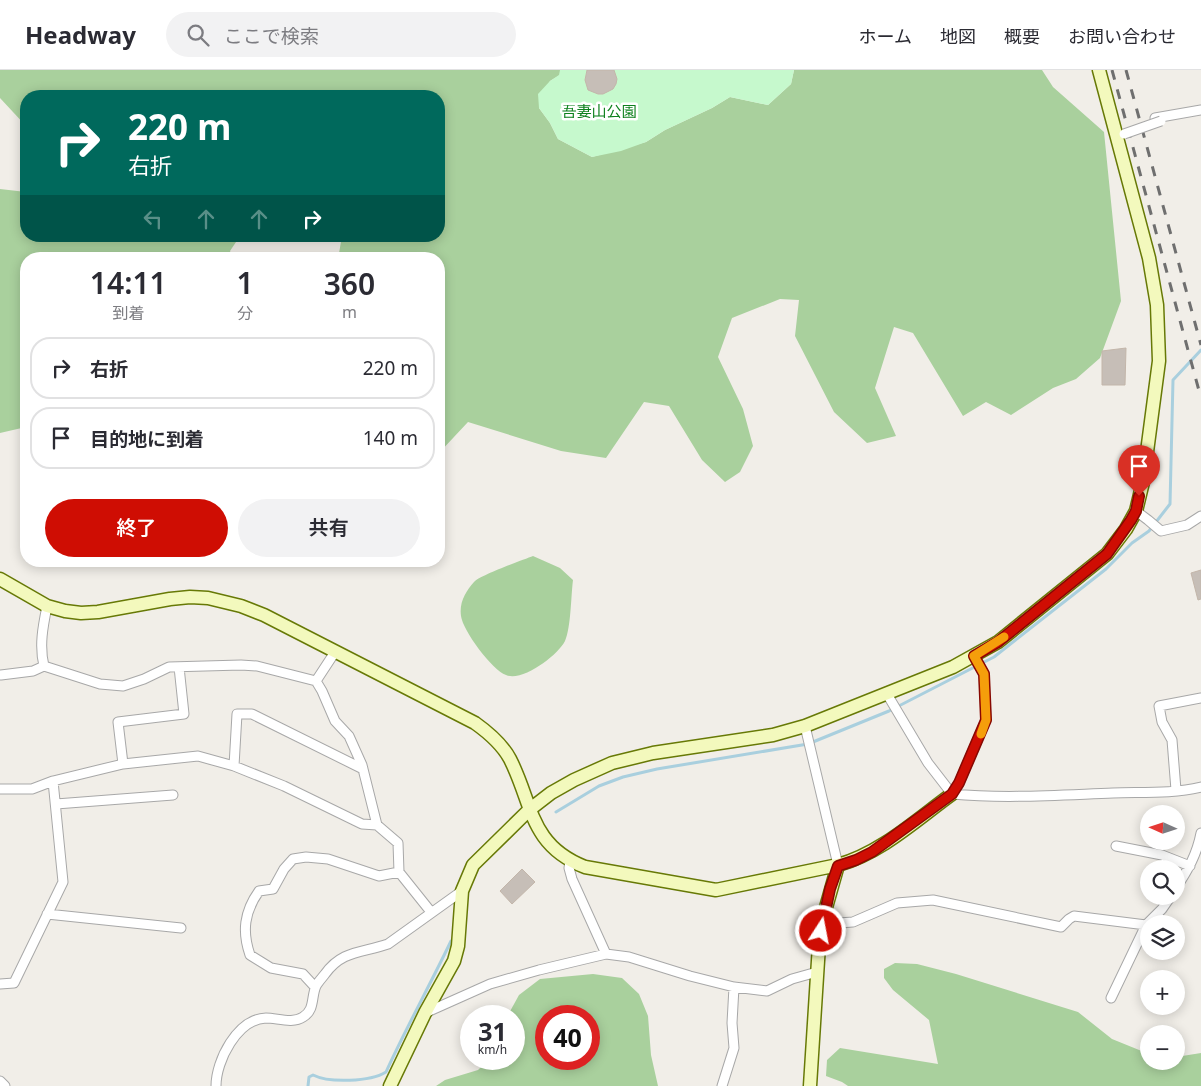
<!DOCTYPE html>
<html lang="ja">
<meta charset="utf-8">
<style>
:root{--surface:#fff;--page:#f2f2f3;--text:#2b2b33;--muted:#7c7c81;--line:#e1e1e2;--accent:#cf0d03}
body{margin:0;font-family:"Noto Sans","Noto Sans JP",sans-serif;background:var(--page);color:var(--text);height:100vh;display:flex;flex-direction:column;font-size:19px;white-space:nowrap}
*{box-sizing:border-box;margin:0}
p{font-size:16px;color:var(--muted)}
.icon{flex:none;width:28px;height:28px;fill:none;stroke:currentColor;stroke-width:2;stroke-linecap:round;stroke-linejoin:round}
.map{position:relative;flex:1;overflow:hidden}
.sheet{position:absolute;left:20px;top:182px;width:425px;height:315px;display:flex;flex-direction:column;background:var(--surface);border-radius:20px;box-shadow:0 2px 12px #0003}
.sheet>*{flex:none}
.guide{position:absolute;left:20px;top:20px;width:425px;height:152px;border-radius:20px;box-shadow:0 2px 12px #0003;background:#00695c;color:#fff;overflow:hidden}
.needle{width:32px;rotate:273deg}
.tools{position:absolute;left:1140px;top:735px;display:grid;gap:10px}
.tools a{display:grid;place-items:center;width:45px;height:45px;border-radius:50%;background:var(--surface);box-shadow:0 2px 12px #0003;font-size:25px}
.speed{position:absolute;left:460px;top:935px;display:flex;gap:10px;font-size:25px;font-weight:700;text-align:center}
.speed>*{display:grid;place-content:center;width:65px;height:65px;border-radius:50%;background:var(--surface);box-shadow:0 2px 12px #0003;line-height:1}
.speed small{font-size:12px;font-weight:400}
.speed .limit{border:8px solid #d22;background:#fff;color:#111}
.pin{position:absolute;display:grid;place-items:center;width:42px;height:42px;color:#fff;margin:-51px -21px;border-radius:50% 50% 50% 0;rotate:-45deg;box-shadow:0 0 5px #0007}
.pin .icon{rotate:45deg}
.me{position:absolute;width:55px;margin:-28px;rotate:11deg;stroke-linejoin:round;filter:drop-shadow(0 0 4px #0008)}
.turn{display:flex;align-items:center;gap:18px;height:105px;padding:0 25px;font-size:22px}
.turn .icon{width:65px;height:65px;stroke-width:2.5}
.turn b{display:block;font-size:35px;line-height:42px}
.lanes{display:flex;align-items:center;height:48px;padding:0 25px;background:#0003;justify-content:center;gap:25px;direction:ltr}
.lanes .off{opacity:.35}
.eta{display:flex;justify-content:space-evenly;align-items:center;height:85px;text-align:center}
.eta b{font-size:30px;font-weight:600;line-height:35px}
.button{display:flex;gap:10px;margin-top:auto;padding:10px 25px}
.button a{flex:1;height:58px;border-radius:30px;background:var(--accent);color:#fff;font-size:20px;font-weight:600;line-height:58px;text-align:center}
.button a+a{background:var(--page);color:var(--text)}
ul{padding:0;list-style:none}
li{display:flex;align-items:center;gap:15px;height:62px;margin:0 10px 8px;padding:0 15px;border:2px solid var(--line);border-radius:20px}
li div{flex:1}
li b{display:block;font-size:19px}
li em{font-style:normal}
header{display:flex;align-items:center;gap:30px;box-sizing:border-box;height:70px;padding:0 25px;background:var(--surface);border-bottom:1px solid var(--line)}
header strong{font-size:24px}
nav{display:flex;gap:28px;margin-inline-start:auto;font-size:18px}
.search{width:350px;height:45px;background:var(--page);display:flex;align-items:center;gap:12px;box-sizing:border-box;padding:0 18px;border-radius:28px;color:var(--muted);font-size:19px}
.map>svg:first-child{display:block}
.forest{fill:#a9d09d;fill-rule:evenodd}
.park{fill:#c6f9cd}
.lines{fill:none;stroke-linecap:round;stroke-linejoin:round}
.stream{stroke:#a9cfde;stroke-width:3}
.building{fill:#c6beb7;stroke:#c3b6aa}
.street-casing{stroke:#a8a8a8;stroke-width:11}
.secondary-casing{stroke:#677906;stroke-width:15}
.street{stroke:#fff;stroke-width:9}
.secondary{stroke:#f3f9bd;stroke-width:12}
.rail{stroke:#6f6f6f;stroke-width:3;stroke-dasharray:10 10;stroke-linecap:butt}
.street-bridge-casing{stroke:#a8a8a8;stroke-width:11;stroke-linecap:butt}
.street-bridge{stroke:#fff;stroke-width:9}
.route-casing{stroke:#870802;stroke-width:12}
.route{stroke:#cf0d03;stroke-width:9}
.slow{stroke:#f59e0b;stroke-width:9}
.labels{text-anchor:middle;stroke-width:5;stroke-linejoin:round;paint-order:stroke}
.park-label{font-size:15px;fill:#0d801d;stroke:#fff}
</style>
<header>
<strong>Headway</strong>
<div class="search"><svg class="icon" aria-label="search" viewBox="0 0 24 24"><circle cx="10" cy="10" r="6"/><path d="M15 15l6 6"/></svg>ここで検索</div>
<nav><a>ホーム</a><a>地図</a><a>概要</a><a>お問い合わせ</a></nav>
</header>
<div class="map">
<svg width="1201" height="1016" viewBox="0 0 1201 1016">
<rect width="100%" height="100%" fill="#f1eee8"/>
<path class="forest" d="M0 0H560V5L550 11 539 38 550 53 558 69 592 87 646 72 665 60 712 38 730 27 768 35 791 14 794 0H1042L1053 17 1104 62 1121 231 1100 288 1076 309 1053 318 1011 345 986 332 963 346 913 263 894 257 875 318 896 366 867 373 834 342 795 266 799 230 780 229 732 248 718 287 743 339 753 376 740 402 725 412 702 390 669 336 644 332 606 388 561 381 468 352 439 383V389V189H338L342 166H439V26H26V56L0 28Z
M0 119 26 122V166H240L230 181 233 189H187L185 187 180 189H26V357L0 363Z
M533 486 560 498 573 510C571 525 571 558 565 571 558 585 523 612 506 605 492 600 463 561 461 546 459 532 466 521 474 512 480 505 523 490 533 486Z
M895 893 917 894 956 904 1078 942 1112 969 1149 984V991H1176V987L1201 983V1016H848L842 1012 826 1006 827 990 840 978 938 994 929 950 893 920 884 908V899Z
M593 904 622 908 639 924 648 946 651 985 658 1016H436L445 1010 478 1000 489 989H514V946L508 945 519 925 540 909ZM546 946H589V989H546Z"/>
<path class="park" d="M560 0H794L791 14 768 35 730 27 712 38 665 60 646 72 621 81 592 87 558 69 550 53 539 38 538 24 550 11 559 5Z"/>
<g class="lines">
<path class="stream" d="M556 742 599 716 623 707 657 699 808 674 889 641 994 587 1106 499 1132 473 1149 461 1170 434 1173 310 1201 280
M308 1016 309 1007 313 1005C329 1013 370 1012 386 1002 406 958 430 915 451 871"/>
</g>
<path class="building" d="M587 0H614L617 9 616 14 613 19 603 24H598L588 20 585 10Z
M1126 278 1125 315H1102V281Z
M1201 500V529L1198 530 1191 503Z
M522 799 535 812 512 834 500 821Z"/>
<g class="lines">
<defs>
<path id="street" d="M1155 48 1201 40
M1136 441 1148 450 1161 461 1187 455 1201 446
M44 596C39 576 43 556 47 536
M1 605 33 601 44 596 100 614 123 616 144 609 169 597 241 595 257 596 316 611 322 621 335 651 349 666 362 695 377 755
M316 611 335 582
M887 624 928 693 952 724C1005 729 1060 725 1113 723 1142 722 1173 724 1201 717
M805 656 838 795
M123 694 118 652 184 644 179 597
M234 696 237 644H252L363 699
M0 719H32L53 711 123 694 198 686 234 696 284 716 362 754 377 755 398 773 399 802 431 842
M1176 720 1172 670 1162 652 1159 636 1201 628
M952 724 959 713 986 650 984 604 974 587
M56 734 173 725
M1116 776 1162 785 1190 796
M570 791 569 798 572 809 606 884
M1176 818C1188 800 1197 784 1201 763
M47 844 181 858
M823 848 839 853 853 852 897 833 933 830 1061 857 1069 849 1074 846 1146 855
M0 914 14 913 63 812 53 711
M315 917 303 904 271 898 250 885C242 862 244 842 259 821L273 819 284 799 293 789 306 787 328 789 379 806 399 802
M1111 928 1146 855 1162 839 1171 826
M425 943 490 914 539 900 606 884 629 887 690 906 734 917 767 921 792 909 817 902
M0 1011 5 1016
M216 1016C216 991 237 949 266 948 277 948 293 954 303 947 315 940 311 927 316 916 318 912 322 908 325 904 342 880 362 883 388 874L462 821
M722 1016 734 978 732 953 734 917"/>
<path id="secondary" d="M0 509 47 536 65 541 81 543 98 542 170 529 190 527 208 528 241 536 264 545 475 653C489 663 502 674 510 689 533 734 529 775 585 797L716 820 838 795 823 848 819 875 810 1016
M838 795C881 783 916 750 952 724
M390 1016 425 943 454 891 458 876 462 821 473 795 529 740 551 723 574 710 612 693 653 683 773 665 805 656 953 597 998 572 1107 484 1126 459 1136 441 1143 412 1159 291 1157 235 1149 188 1099 0"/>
</defs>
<use href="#street" class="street-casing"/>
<use href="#secondary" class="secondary-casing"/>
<use href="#street" class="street"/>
<use href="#secondary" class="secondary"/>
<path class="rail" d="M1112 0 1201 328
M1126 0 1201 275"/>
<defs>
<path id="street-bridge" d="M1124 64 1161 51"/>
</defs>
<use href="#street-bridge" class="street-bridge-casing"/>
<use href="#street-bridge" class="street-bridge"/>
</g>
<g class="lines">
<defs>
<path id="route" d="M821 861 830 819 838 796 856 790 872 782 952 724 959 713 986 650 984 604 974 586 998 572 1107 484 1131 450 1136 441 1139 426"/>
</defs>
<use href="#route" class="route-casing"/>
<use href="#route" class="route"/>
<path class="slow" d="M981 664 986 650 984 604 974 586 1004 567"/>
</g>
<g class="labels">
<g class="park-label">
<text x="599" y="47">吾妻山公園</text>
</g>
</g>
</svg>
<div class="tools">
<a><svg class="needle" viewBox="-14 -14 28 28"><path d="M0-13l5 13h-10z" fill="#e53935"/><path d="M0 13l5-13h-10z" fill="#7c7c81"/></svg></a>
<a><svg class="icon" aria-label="search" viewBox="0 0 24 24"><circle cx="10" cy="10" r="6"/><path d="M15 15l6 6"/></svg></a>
<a><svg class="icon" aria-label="layers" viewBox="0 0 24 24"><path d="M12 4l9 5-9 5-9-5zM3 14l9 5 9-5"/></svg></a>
<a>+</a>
<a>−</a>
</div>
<div class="speed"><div>31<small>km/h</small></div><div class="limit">40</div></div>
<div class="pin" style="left:1139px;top:426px;background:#d93025"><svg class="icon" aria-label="arrive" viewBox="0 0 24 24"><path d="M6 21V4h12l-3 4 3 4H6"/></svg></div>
<svg class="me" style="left:821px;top:861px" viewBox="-20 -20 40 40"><circle r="17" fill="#cf0d03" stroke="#fff" stroke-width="3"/><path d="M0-11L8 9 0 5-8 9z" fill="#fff"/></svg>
<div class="guide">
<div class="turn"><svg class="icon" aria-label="right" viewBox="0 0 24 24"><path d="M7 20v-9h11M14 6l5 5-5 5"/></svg><div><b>220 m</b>右折</div></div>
<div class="lanes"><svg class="icon off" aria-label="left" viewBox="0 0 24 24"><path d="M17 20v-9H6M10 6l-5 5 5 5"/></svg><svg class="icon off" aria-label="ahead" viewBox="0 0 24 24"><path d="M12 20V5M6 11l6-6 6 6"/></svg><svg class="icon off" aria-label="ahead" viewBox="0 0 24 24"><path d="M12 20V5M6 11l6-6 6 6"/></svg><svg class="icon" aria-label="right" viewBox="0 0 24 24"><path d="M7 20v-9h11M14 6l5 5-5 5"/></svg></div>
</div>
<section class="sheet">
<div class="eta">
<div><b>14:11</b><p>到着</p></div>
<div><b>1</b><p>分</p></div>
<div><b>360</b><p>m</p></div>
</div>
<ul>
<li><svg class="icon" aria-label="right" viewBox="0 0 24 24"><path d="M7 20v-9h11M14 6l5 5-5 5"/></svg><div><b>右折</b></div><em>220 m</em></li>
<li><svg class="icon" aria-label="arrive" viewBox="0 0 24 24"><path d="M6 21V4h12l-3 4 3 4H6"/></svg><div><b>目的地に到着</b></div><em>140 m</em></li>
</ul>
<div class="button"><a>終了</a><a>共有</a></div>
</section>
</div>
